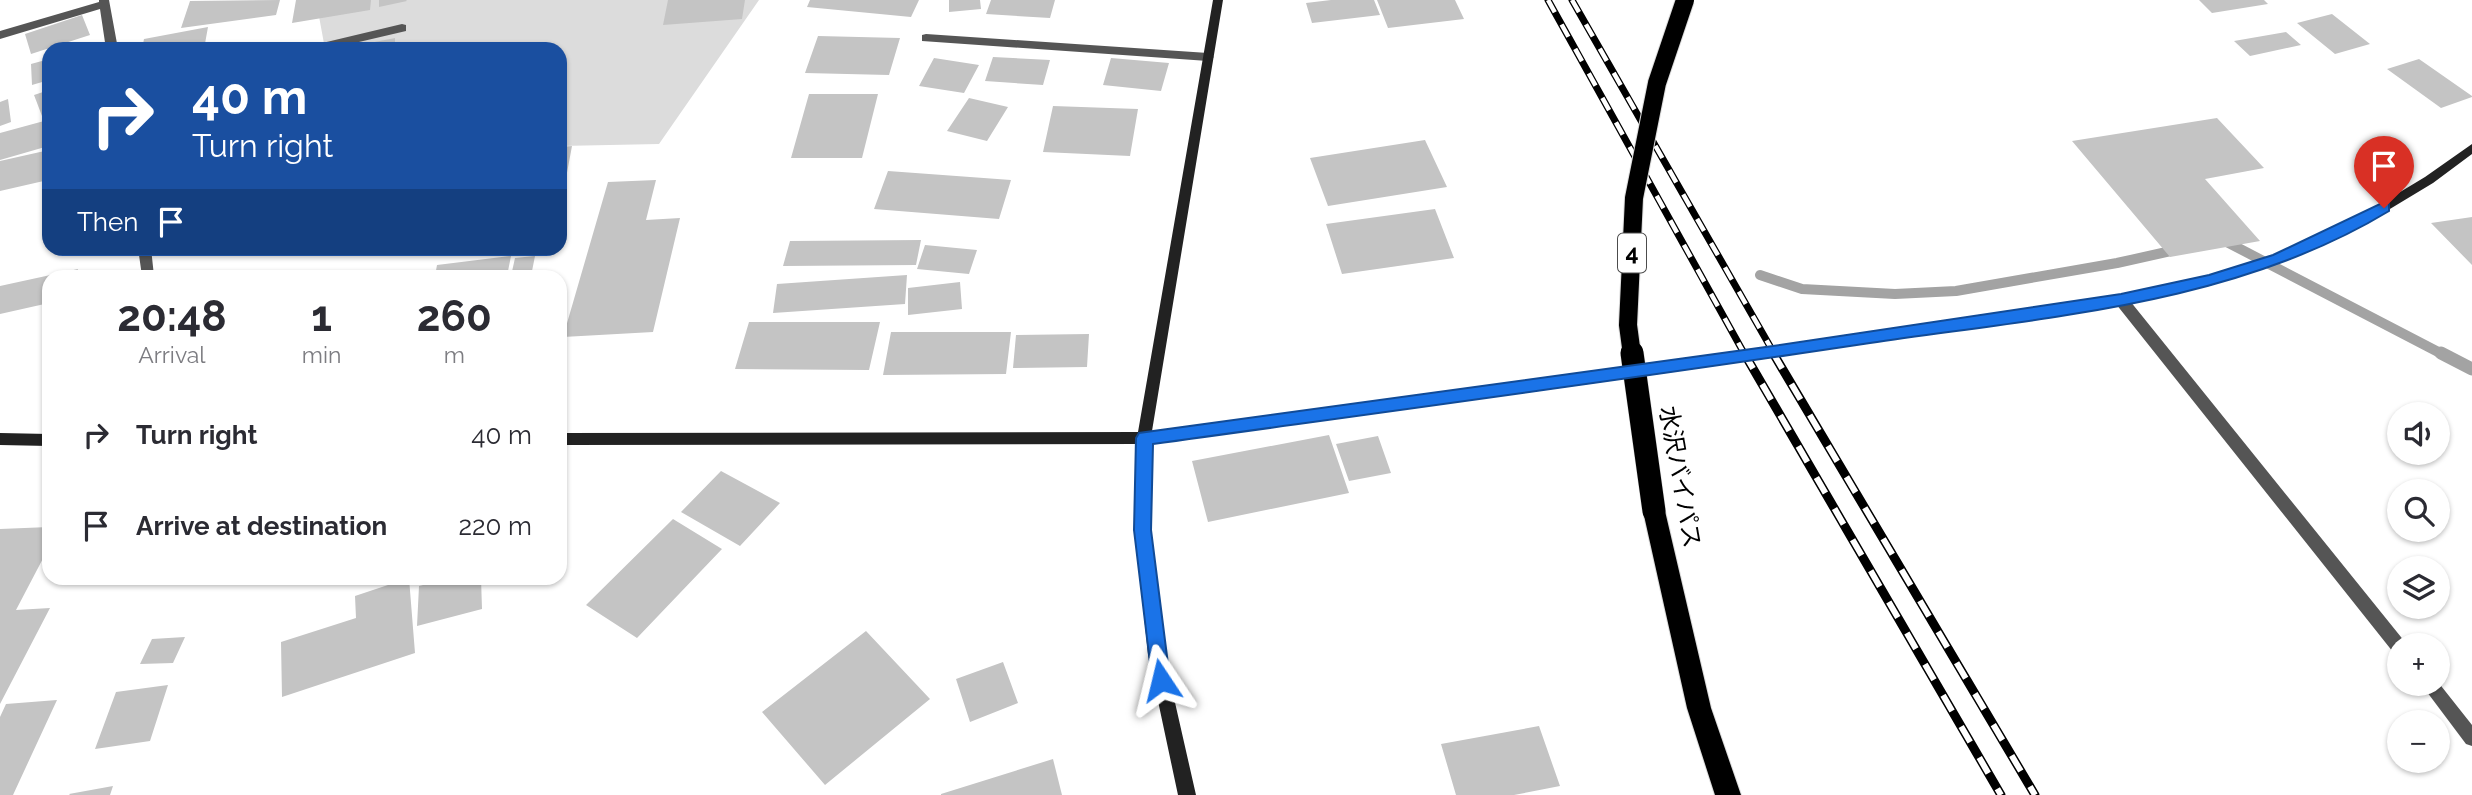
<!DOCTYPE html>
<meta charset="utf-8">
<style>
:root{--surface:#fff;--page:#f7f7f7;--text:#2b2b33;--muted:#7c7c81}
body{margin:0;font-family:Raleway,"Noto Sans JP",sans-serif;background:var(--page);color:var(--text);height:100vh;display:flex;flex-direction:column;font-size:26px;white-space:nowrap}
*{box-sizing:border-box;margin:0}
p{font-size:23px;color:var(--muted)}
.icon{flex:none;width:38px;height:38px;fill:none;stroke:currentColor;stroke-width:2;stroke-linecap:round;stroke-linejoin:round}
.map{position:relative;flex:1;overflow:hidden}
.drawer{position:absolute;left:42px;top:270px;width:525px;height:315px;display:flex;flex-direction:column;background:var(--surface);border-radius:21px;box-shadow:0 2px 5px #0004}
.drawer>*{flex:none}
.banner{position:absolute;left:42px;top:42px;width:525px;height:214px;border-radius:21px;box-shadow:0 2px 5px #0004;background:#1a4fa0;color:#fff;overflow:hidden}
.tools{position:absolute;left:2387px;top:402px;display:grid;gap:14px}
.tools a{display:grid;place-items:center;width:63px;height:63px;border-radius:50%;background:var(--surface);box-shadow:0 2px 5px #0004;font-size:35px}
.pin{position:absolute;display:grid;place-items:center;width:60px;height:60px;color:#fff;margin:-72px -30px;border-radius:50% 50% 50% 0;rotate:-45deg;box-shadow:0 0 7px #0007}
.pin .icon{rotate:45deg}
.me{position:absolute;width:77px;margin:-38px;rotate:350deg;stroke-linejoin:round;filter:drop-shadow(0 0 5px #0008)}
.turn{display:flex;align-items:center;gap:24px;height:147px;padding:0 35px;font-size:32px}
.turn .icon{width:91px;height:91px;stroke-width:2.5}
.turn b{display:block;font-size:49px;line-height:60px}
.then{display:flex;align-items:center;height:66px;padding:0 35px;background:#0003;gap:14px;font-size:26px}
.eta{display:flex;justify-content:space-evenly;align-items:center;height:119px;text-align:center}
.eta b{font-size:42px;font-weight:700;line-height:49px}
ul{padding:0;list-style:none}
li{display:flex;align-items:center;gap:21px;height:91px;padding:0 35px}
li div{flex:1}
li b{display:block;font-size:26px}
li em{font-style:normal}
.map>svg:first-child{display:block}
.green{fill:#dcdcdc}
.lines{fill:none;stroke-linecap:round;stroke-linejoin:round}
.stream-far1{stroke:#a3a3a3;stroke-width:10}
.stream{stroke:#a3a3a3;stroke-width:13}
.building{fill:#c4c4c4}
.highway-casing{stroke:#dbdbdb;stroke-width:2}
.street{fill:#555;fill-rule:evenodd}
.secondary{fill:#222;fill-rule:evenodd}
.highway{fill:#000;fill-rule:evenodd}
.rail-far1-casing{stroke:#000;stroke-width:7}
.rail-casing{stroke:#000;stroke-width:9}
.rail-far1{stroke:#fff;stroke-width:4.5;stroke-dasharray:14;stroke-linecap:butt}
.rail{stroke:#fff;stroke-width:6;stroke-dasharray:18;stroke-linecap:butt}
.highway-bridge-far1-casing{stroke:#dbdbdb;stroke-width:20;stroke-linecap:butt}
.highway-bridge-casing{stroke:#dbdbdb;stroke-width:24;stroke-linecap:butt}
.highway-bridge-far1{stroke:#000;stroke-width:18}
.highway-bridge{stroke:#000;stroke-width:23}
.route{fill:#1a73e8;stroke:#114b97;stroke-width:2}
.labels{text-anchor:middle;stroke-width:5;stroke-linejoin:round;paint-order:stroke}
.shield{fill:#fff;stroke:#4c4c4c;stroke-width:2}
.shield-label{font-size:23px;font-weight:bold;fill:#000}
.street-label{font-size:24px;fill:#000;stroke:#fff}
</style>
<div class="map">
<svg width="2472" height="795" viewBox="0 0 2472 795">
<rect width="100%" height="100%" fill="#fff"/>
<path class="green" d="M316 0H759L659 144 560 146V49H325Z"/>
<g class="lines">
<path class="stream-far1" d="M2221 239 2444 355
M1760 275 1802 289 1895 294 1956 291 2117 263 2180 249"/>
<path class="stream" d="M2441 353 2472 369"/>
</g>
<path class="building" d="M280 0 276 15 181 28 190 1Z
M296 0H371L370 10 292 23Z
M379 0H406L407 1 379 7Z
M668 0H745L742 19 663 25Z
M810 0H919L911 17 807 7Z
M949 0H980L981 9 949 12Z
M991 0H1055L1050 18 986 14Z
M1331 0H1374L1380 15 1312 23 1306 3Z
M1377 0H1455L1464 19 1388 28Z
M2199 0H2264L2268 4 2212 13Z
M2332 14 2370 44 2335 54 2297 23Z
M82 15 90 35 31 54 25 34Z
M208 27 204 49H142L144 39Z
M2286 32 2301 45 2250 56 2234 41Z
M818 36 900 38 889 75 805 73Z
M395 38V49H344V48Z
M993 57 1050 60 1043 85 985 81Z
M934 58 979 65 964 93 919 86Z
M1111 58 1169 63 1161 91 1103 85Z
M49 59V80L32 85 31 64Z
M2419 59 2472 96V97L2441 108 2387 69Z
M49 90V113L42 116 34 95Z
M809 94H878L862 158H791Z
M969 98 1008 107 987 141 947 131Z
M8 99 11 122 0 126V102Z
M1053 106 1138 109 1130 156 1043 152Z
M2217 118 2264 168 2205 179 2260 241 2170 257 2072 141Z
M44 121 45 147 0 160V133Z
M1425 140 1447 187 1328 206 1310 158Z
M572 146 566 178H560V147Z
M49 150 48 180 0 191V161Z
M888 171 1011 180 999 219 874 209Z
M656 180 646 220 680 218 653 332 563 337 608 182Z
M1435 209 1454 258 1342 274 1326 224Z
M2472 217V265L2431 223Z
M921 240 916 265 783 266 790 241Z
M925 245 977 250 969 274 917 269Z
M511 256 507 276H435L437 265Z
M535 256 531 276H511L515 258Z
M78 269 76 276H49V303L0 314V286Z
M907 275 905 304 773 313 777 284Z
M960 282 962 309 908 315V288Z
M749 322H880L869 370 735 369Z
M891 332H1011L1006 374 883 375Z
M1089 334 1087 367 1013 368 1016 335Z
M1329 435 1349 493 1208 522 1192 461Z
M1378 436 1391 473 1349 481 1336 444Z
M721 471 780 503 740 546 681 512Z
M673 519 722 549 637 638 586 605Z
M49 527V547L16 610 50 608 0 704V529Z
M409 578 415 653 282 697 281 642 356 618 355 596Z
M452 578H481L482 609 417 626 419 586Z
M866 631 930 699 825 785 762 712Z
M185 637 173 663 140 664 152 639Z
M1003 662 1018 703 970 722 956 679Z
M168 685 150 741 95 749 116 692Z
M57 700 13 795H0V717L6 704Z
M1539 726 1560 786 1514 795H1456L1441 744Z
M1053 759 1062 795H941V794Z
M113 786 110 795H70L69 794Z"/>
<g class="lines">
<defs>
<path id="highway" d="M1654 502 1662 504 1665 511 1711 708 1741 795H1715L1687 708 1643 511 1646 504Z"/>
</defs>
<use href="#highway" class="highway-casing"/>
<path class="street" d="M99 0H109L118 49H106L100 9 0 39V31L99 2Z
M402 24 406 25V31L329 49H308L314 45Z
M926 34 1208 53 1214 57 1208 61 922 41V35Z
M138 248H151L154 276H142Z
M2121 295 2126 296 2405 642 2406 646H2399V654L2393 652 2116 304 2114 300Z
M2438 682 2472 725V746L2466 744 2421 684H2438Z"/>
<path class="secondary" d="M1213 0H1223L1152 431 1773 347 2121 295 2209 276 2273 256 2357 218 2425 177 2472 144V154L2433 183 2365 224 2283 262 2209 286 2121 305 1773 357 1151 443V530L1164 654 1196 795H1178L1148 654 1135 530 1137 444 560 445V433L1138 432Z
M0 433 49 434V446L0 445Z"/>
<use href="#highway" class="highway"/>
<defs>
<path id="rail-far1" d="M1548 0 1745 355
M1572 0 1775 355"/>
<path id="rail" d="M1744 353 2001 795
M1773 353 2035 795"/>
</defs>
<use href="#rail-far1" class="rail-far1-casing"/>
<use href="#rail" class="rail-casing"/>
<use href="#rail-far1" class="rail-far1"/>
<use href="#rail" class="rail"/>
<defs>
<path id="highway-bridge-far1" d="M1632 355 1628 325 1634 198 1657 83 1685 0"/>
<path id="highway-bridge" d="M1632 353 1654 511"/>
</defs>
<use href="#highway-bridge-far1" class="highway-bridge-far1-casing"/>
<use href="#highway-bridge" class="highway-bridge-casing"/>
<use href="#highway-bridge-far1" class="highway-bridge-far1"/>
<use href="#highway-bridge" class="highway-bridge"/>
</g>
<path class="route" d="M2384 202 2389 204V211C2234 305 2045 317 1870 343 1631 379 1392 411 1153 444L1151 530 1170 680 1168 686 1161 688 1155 686 1152 680 1134 530 1136 438 1139 433 1773 346 2121 294 2209 275 2273 255Z"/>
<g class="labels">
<rect class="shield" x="1618" y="233.5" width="28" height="39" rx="5"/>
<g class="shield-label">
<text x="1632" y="261">4</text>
</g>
<g class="street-label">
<text transform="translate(1680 477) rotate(80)" y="8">水沢バイパス</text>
</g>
</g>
</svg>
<div class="tools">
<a><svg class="icon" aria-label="sound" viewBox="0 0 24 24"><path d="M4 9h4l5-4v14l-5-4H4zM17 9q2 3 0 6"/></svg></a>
<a><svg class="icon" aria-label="search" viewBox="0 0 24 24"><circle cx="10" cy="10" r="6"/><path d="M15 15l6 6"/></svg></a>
<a><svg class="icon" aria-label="layers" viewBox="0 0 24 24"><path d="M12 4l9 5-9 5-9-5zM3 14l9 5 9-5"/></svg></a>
<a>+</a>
<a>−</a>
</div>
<div class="pin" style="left:2384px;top:208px;background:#d93025"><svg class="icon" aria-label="arrive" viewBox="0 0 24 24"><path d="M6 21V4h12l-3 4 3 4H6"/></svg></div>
<svg class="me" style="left:1161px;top:680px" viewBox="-20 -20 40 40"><path d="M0-17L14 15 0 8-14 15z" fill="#1a73e8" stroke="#fff" stroke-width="4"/></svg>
<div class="banner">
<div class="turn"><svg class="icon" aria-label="right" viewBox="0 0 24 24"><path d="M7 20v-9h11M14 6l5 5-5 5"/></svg><div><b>40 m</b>Turn right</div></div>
<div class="then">Then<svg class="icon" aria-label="arrive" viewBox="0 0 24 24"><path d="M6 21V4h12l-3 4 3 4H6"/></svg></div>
</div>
<section class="drawer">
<div class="eta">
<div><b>20:48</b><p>Arrival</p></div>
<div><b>1</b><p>min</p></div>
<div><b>260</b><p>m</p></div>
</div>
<ul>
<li><svg class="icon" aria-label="right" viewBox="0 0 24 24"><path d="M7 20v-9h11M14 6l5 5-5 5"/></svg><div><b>Turn right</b></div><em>40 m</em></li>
<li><svg class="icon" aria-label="arrive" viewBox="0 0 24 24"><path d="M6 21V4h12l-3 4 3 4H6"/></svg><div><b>Arrive at destination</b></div><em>220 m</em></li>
</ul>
</section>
</div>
